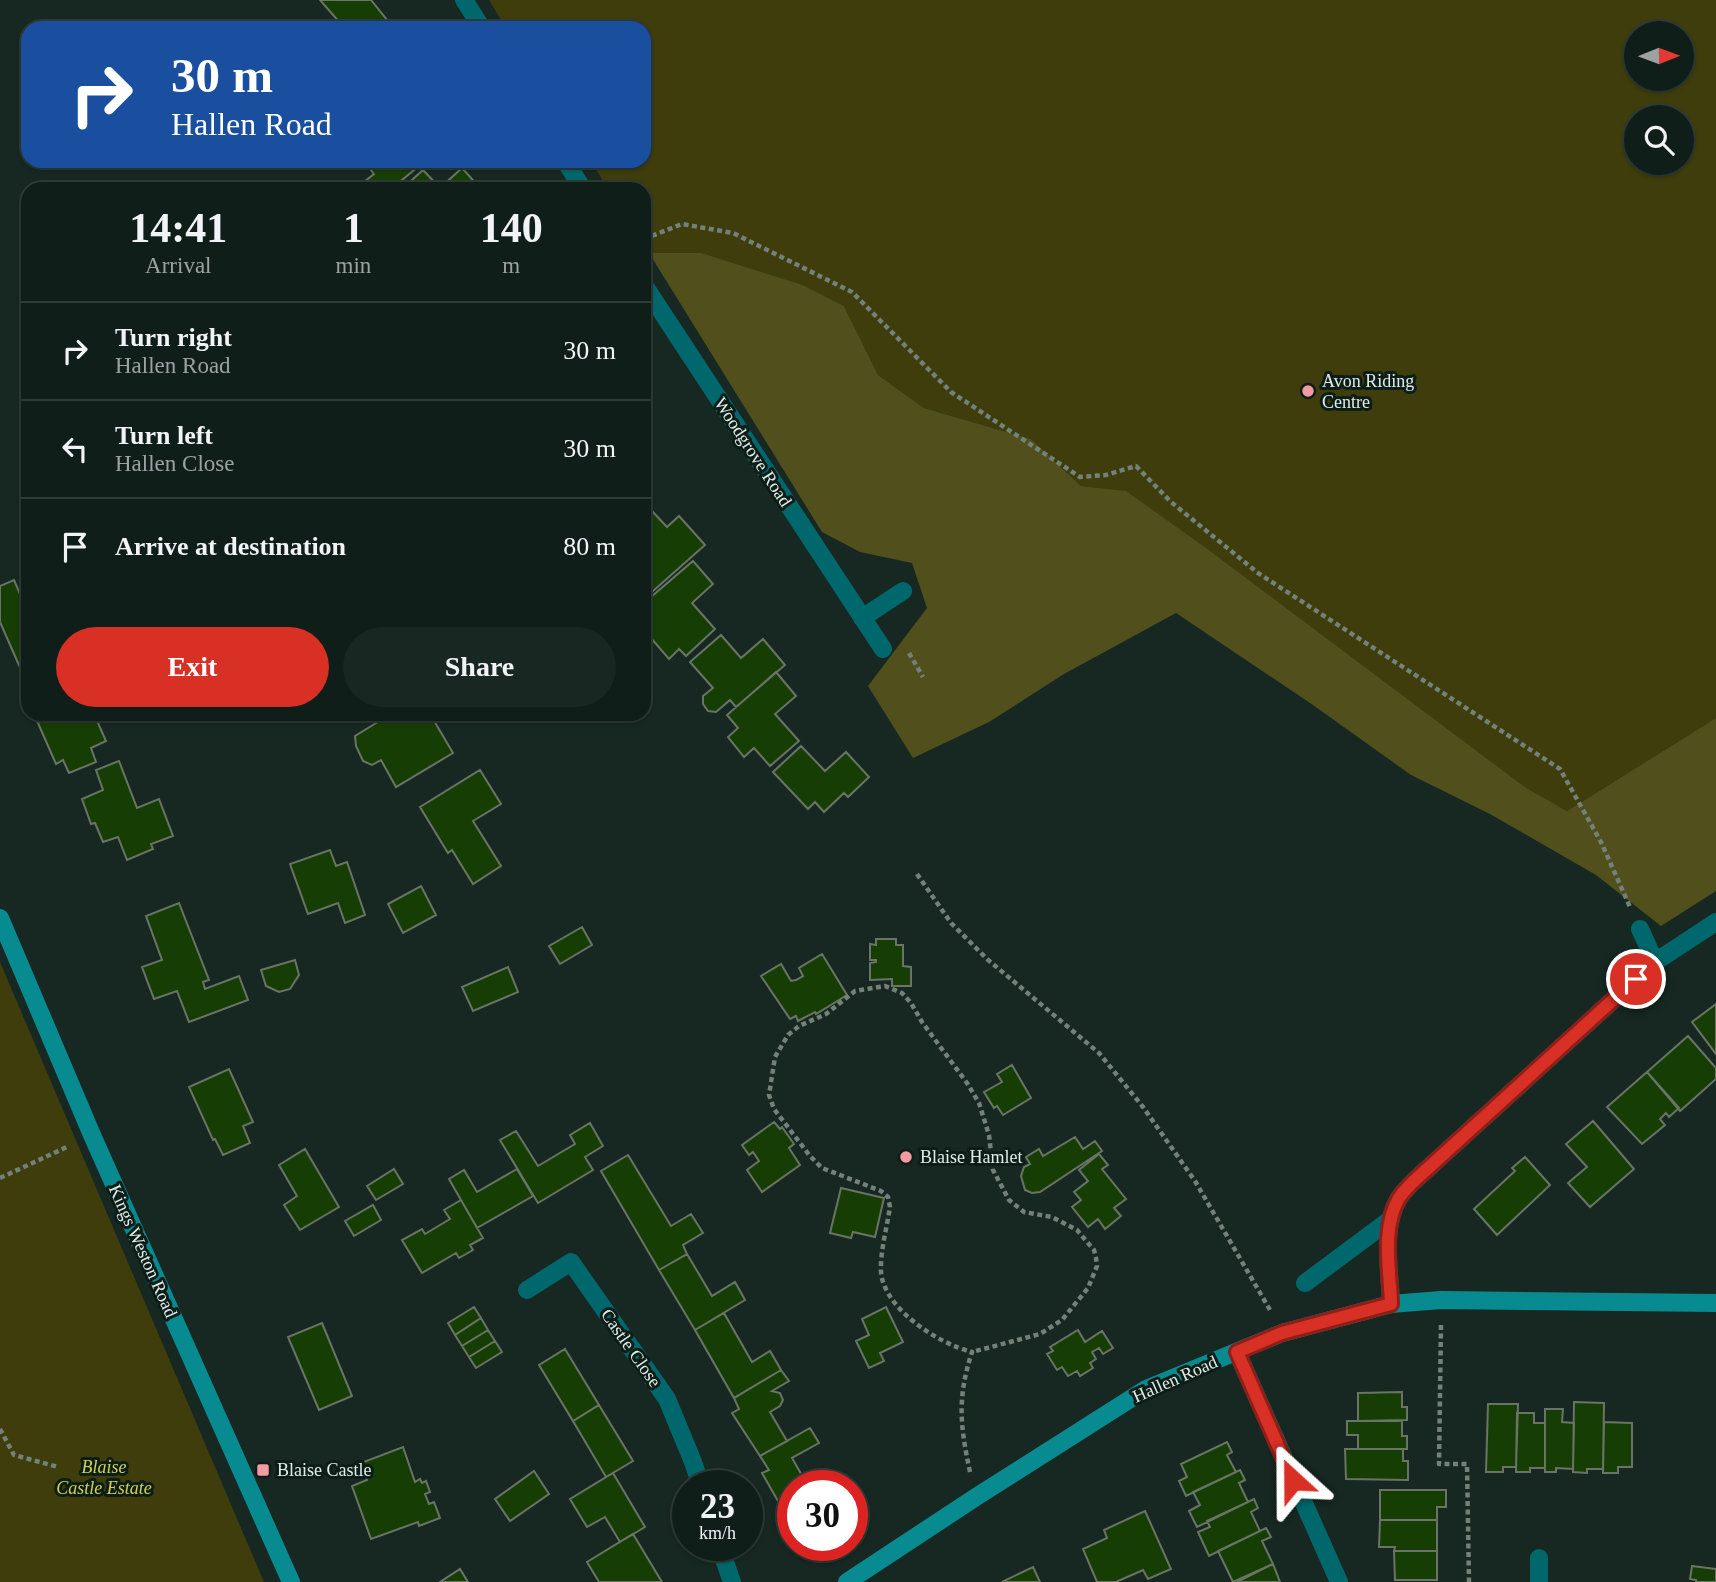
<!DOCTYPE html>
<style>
:root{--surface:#101e19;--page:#192722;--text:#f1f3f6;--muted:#9ca2a2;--line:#303c38;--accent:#d93025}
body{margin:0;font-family:Georgia,serif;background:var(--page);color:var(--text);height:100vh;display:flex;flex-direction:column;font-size:26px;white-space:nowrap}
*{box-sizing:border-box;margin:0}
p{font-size:23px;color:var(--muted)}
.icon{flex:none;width:38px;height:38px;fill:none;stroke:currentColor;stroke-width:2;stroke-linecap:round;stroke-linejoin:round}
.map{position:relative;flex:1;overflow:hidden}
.panel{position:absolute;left:21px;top:182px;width:630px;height:539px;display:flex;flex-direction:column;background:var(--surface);border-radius:21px;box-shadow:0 2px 5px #0004,0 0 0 2px var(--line)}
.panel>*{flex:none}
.guide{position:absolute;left:21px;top:21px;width:630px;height:147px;border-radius:21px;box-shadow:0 2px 5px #0004,0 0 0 2px var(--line);background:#1a4fa0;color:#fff;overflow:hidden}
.needle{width:46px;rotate:89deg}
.fabs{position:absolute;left:1624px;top:21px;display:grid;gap:14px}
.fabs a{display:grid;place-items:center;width:70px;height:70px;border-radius:50%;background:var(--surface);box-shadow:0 2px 5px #0004,0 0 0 2px var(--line);font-size:35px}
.speed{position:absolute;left:672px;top:1470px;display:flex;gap:14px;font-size:35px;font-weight:700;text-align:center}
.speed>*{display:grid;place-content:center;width:91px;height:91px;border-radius:50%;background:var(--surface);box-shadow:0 2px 5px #0004,0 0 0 2px var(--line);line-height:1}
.speed small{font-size:18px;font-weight:400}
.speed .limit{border:10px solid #d22;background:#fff;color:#111}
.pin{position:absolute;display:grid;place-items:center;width:60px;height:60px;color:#fff;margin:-30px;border:4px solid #fff;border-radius:50%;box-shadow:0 2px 7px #0007}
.me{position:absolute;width:77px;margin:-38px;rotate:336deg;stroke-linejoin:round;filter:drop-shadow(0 0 5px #0008)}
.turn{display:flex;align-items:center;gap:24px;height:147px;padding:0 35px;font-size:32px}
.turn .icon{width:91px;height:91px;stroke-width:2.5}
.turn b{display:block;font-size:49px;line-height:60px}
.eta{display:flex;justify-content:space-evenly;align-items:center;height:119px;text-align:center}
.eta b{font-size:42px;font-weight:700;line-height:49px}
.cta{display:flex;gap:14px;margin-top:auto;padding:14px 35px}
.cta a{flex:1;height:80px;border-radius:42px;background:var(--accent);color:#fff;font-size:28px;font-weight:700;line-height:80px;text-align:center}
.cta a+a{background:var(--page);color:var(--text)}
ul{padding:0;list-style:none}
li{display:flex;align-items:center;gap:21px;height:98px;padding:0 35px;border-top:2px solid var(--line)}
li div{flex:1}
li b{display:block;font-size:26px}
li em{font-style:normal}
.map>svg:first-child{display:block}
.green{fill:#3e3d0b;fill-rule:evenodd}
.forest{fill:#51501d}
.building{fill:#163e04;stroke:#697466;stroke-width:2}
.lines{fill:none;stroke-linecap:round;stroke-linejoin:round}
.path{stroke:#73817b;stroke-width:4.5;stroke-dasharray:5 3.5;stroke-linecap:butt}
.service{stroke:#00686c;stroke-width:18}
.minor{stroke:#00686c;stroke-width:18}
.secondary{stroke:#088b90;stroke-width:18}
.route-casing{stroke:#8d1f18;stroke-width:18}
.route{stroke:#d93025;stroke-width:12}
.poi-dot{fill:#f49aa1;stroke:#0d1e18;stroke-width:2.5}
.labels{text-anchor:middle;stroke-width:6;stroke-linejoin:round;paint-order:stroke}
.poi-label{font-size:18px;fill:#e1ece7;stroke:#0d1e18;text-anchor:start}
.street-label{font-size:18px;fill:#e1ece7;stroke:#0d1e18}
.park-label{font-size:18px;font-style:italic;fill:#d5d150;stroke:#0d1e18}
</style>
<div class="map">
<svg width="1716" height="1582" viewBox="0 0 1716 1582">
<rect width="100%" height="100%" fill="#162821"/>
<path class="green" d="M489 0H1716V718L1567 811 1525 787 1209 550 1126 492 1081 486 1031 439 924 408 878 375 844 306 803 285 702 253H649L644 246V189H608L591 161H644V28H506ZM1636 33H1682V79H1636ZM1636 117H1682V163H1636Z
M0 962 264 1582H0Z"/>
<path class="forest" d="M649 253H702L803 285 844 306 878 375 924 408 1031 439 1081 486 1126 491 1209 550 1525 787 1567 811 1716 718V891L1661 926 1596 875 1490 814 1411 775 1313 705 1176 613 1064 674 989 722 913 758 868 686 927 608 912 563 860 552 822 532Z"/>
<path class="building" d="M320 0H371L387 20 378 28H337L341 24Z
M364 161H415L419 166 391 189H370L364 182 374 174Z
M462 168 481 189H402L423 170 440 188Z
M644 501 652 511 644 518Z
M652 511 667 527 679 516 705 545 644 599V518Z
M693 561 713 584 692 603 715 629 686 656 679 649 669 659 644 630V603Z
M14 580 26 608 28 607V678L25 679 0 622V586Z
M721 635 741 658 763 639 785 665 736 707 730 700 716 712 708 711 703 704V696L713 688 690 662Z
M776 672 796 696 775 714 799 741 770 766 754 748 744 757 728 737 738 728 727 715Z
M34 714H94L106 741 91 748 96 762 69 773 63 760 56 764Z
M391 714H430L453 753 396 787 381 760 372 765 363 761 356 746 355 736Z
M801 746 825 771 846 752 869 777 848 797 844 793 824 812 815 802 808 809 773 772Z
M119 761 137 808 159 799 173 836 151 844 153 849 127 860 118 837 103 842 95 823 91 824 82 799 103 790 96 770Z
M480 770 501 804 473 821 501 866 473 884 452 850 448 853 420 807Z
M330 850 336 866 347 862 365 915 345 923 338 903 308 914 290 864Z
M421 886 436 915 403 933 388 904Z
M179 903 209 980 203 982 205 989 239 976 248 1000 189 1022 177 991 154 999 142 967 162 960 146 916Z
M582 927 592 945 560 964 549 946Z
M876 939H896V945H903V966L911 967V986H892V979L870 980V963L876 962V960H870V944L876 945Z
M822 954 847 995 816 1014 815 1012 798 1021 796 1016 790 1019 761 976 781 964 791 981 796 980 803 976 799 968Z
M295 960 299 975 290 989 279 992 266 986 261 970Z
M508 967 518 992 473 1011 462 987Z
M1716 1004V1054L1692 1022Z
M1688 1036 1716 1068V1079L1680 1111 1647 1072Z
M1012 1065 1031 1098 1003 1115 997 1106 994 1108 984 1092 1002 1082 997 1074Z
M229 1069 253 1122 243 1126 250 1143 223 1155 215 1139 213 1140 189 1087Z
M1647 1072 1679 1108 1669 1117 1666 1113 1660 1119 1665 1125 1642 1144 1607 1107Z
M1593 1121 1634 1169 1590 1207 1568 1183 1587 1167 1566 1144Z
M774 1122 780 1129 782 1127 794 1144 789 1148 800 1165 762 1192 747 1170 759 1161 753 1152 749 1155 742 1145Z
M590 1123 603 1146 585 1157 593 1170 538 1203 500 1140 516 1131 538 1166 575 1144 570 1135Z
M1075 1137 1083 1149 1095 1141 1102 1151 1040 1192 1032 1193 1025 1190 1021 1176 1024 1167 1030 1164 1026 1157 1039 1149 1043 1156Z
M305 1149 339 1207 300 1230 284 1205 297 1196 279 1165Z
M1099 1154 1108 1165 1102 1169 1126 1199 1114 1208 1121 1216 1105 1229 1098 1219 1088 1227 1072 1207 1081 1200 1074 1192 1088 1181 1079 1170Z
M628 1155 671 1226 691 1214 703 1233 683 1245 687 1254 659 1270 601 1171Z
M1525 1157 1550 1185 1497 1235 1474 1209 1515 1171 1512 1168Z
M394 1169 403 1184 376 1200 367 1186Z
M517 1169 533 1196 477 1228 449 1179 464 1170 477 1192Z
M841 1188 884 1198 875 1237 853 1232 851 1238 830 1233Z
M461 1200 483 1238 470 1245 473 1250 459 1258 456 1253 422 1273 402 1240 422 1229 425 1234 450 1219 444 1210Z
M373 1205 381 1220 354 1236 345 1221Z
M687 1254 712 1296 735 1282 745 1300 695 1330 659 1270Z
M474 1307 481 1318 455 1335 448 1323Z
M886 1307 903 1342 880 1353 884 1361 869 1368 856 1341 869 1335 862 1319Z
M724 1313 752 1362 770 1351 781 1370 734 1398 695 1330Z
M481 1318 488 1330 462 1346 455 1335Z
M322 1323 352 1396 319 1410 288 1337Z
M488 1330 495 1341 469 1357 462 1346Z
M1078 1330 1085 1342 1102 1331 1113 1348 1103 1354 1099 1348 1092 1352 1096 1359 1090 1363 1093 1368 1080 1376 1077 1371 1068 1376 1062 1367 1057 1370 1047 1354 1053 1351 1050 1347Z
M495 1341 502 1352 476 1368 469 1357Z
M565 1349 599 1405 573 1421 539 1365Z
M781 1370 789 1381 772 1391 780 1393 783 1400 780 1406 770 1412 787 1441 760 1456 732 1413 739 1409 734 1398Z
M1402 1392V1407H1407V1420L1358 1421V1393Z
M1574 1402 1604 1403 1603 1469H1587V1473L1573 1472Z
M1488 1404H1518L1516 1467H1503V1472H1486Z
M599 1405 633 1461 606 1477 573 1421Z
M1545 1409H1563L1562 1422 1574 1423 1573 1469 1556 1468V1472H1545Z
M1517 1413H1534V1423H1545V1468H1530V1472H1516Z
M1347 1421H1402V1436H1407V1449H1358V1435H1347Z
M1604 1422 1632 1423V1467H1618V1473H1603Z
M810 1428 819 1443 792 1458 808 1486H793V1514L787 1517 762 1473 769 1470 760 1456Z
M1227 1442 1232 1452 1227 1455 1236 1472 1186 1496 1179 1481 1187 1477 1181 1464Z
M403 1447 415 1482 420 1479 422 1483 426 1481 430 1492 425 1494 429 1504 434 1502 440 1518 419 1526 418 1522 371 1539 352 1486 367 1480 361 1463Z
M1345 1449H1403V1461H1408V1480L1346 1479Z
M1240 1470 1245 1480 1239 1483 1248 1502 1197 1527 1189 1511 1200 1505 1193 1492Z
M534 1471 549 1494 510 1521 495 1499Z
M613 1473 645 1527 620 1542 605 1517 587 1527 570 1499Z
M1380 1490H1446V1507H1437V1520H1380Z
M1254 1499 1258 1508 1251 1512 1260 1531 1209 1556 1198 1532 1210 1527 1207 1521Z
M1145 1511 1171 1569 1148 1579 1143 1570 1116 1582H1097L1083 1549 1107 1538 1104 1530Z
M1380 1520H1437V1551H1394L1395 1547H1379Z
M1266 1528 1271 1537 1262 1541 1273 1564 1233 1582 1218 1551Z
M633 1534 662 1582H599L587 1562Z
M1394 1551H1437V1580H1395Z
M1273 1564 1280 1582H1237Z
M1692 1566 1716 1569V1582H1696V1580L1690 1579Z
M1033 1567 1040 1582H1002Z
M460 1569 468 1582H440Z"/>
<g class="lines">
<path class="path" d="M644 239 682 224 733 233 852 292 951 392 1080 477 1106 475 1136 466 1171 502 1258 573 1560 769 1601 842 1630 907
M909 653 923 677
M917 874 951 923 987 959 1099 1053 1143 1107 1195 1181 1270 1310
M0 1178 69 1146
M1441 1325 1439 1464H1467L1469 1582
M0 1429 14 1455 58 1467
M970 1472C960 1425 957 1398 972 1352 939 1344 884 1309 881 1272 880 1252 887 1227 890 1207L888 1197 881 1191 822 1168 810 1156 774 1109 769 1095 775 1057 788 1035 799 1026 826 1014 855 991 885 986 902 993 911 1003 922 1022 967 1083 979 1103 989 1135 993 1170 1009 1200 1024 1212 1052 1217 1077 1230 1094 1250 1096 1258 1097 1266 1088 1288 1062 1320 1040 1334 972 1352"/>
<path class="service" d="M1305 1283 1391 1219"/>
<path class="minor" d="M464 0 482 28
M565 161 583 189
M644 285 883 649
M862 618 903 591
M1640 929 1655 962
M527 1290 571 1262 667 1399 693 1462 701 1486
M1391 1304C1390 1271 1381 1228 1399 1198 1403 1192 1409 1186 1414 1181L1655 962 1716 922
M1237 1352 1339 1582
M719 1545 732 1582
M1539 1558V1582"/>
<path class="secondary" d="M0 918 92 1135 291 1582
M847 1582 976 1497 1146 1389 1282 1333 1391 1304 1441 1300 1716 1303"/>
</g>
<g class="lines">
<defs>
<path id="route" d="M1293 1480 1237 1352 1282 1333 1391 1304C1390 1271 1381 1228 1399 1198 1403 1192 1409 1186 1414 1181L1636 979"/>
</defs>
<use href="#route" class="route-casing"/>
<use href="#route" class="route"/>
</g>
<g class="poi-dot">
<circle cx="1308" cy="391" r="7"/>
<circle cx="906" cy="1157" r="7"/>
<rect x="256" y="1463" width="14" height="14" rx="3.5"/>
</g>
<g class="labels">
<g class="poi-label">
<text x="1322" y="387">Avon Riding<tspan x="1322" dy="21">Centre</tspan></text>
<text x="920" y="1163">Blaise Hamlet</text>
<text x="277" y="1476">Blaise Castle</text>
</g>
<g class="street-label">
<text transform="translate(753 452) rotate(57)" y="6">Woodgrove Road</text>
<text transform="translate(143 1251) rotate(66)" y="6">Kings Weston Road</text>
<text transform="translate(631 1348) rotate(55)" y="6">Castle Close</text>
<text transform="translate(1175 1379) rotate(-24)" y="6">Hallen Road</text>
</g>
<g class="park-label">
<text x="104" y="1473">Blaise<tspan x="104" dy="21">Castle Estate</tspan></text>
</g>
</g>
</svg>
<div class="fabs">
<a><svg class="needle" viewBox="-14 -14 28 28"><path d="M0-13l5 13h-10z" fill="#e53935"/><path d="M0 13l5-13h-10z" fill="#9ca2a2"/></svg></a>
<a><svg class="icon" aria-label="search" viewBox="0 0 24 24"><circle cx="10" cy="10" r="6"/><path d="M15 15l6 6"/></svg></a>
</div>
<div class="speed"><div>23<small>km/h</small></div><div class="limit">30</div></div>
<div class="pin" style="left:1636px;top:979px;background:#d93025"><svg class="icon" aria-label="arrive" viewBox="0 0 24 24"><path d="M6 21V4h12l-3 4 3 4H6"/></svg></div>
<svg class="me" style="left:1293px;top:1480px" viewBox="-20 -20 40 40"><path d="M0-17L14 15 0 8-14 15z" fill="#d93025" stroke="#fff" stroke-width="4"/></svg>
<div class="guide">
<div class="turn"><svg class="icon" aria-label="right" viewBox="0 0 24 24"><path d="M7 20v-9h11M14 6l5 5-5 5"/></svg><div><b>30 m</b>Hallen Road</div></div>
</div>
<section class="panel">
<div class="eta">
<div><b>14:41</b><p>Arrival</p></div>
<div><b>1</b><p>min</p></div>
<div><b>140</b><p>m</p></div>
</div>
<ul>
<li><svg class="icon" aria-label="right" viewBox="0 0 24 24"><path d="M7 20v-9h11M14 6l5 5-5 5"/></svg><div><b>Turn right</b><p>Hallen Road</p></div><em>30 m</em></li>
<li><svg class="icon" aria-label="left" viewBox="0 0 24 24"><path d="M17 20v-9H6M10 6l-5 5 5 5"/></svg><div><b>Turn left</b><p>Hallen Close</p></div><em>30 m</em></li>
<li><svg class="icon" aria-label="arrive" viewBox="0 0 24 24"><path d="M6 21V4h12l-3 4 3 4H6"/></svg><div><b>Arrive at destination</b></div><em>80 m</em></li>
</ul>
<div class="cta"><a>Exit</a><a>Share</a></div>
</section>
</div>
